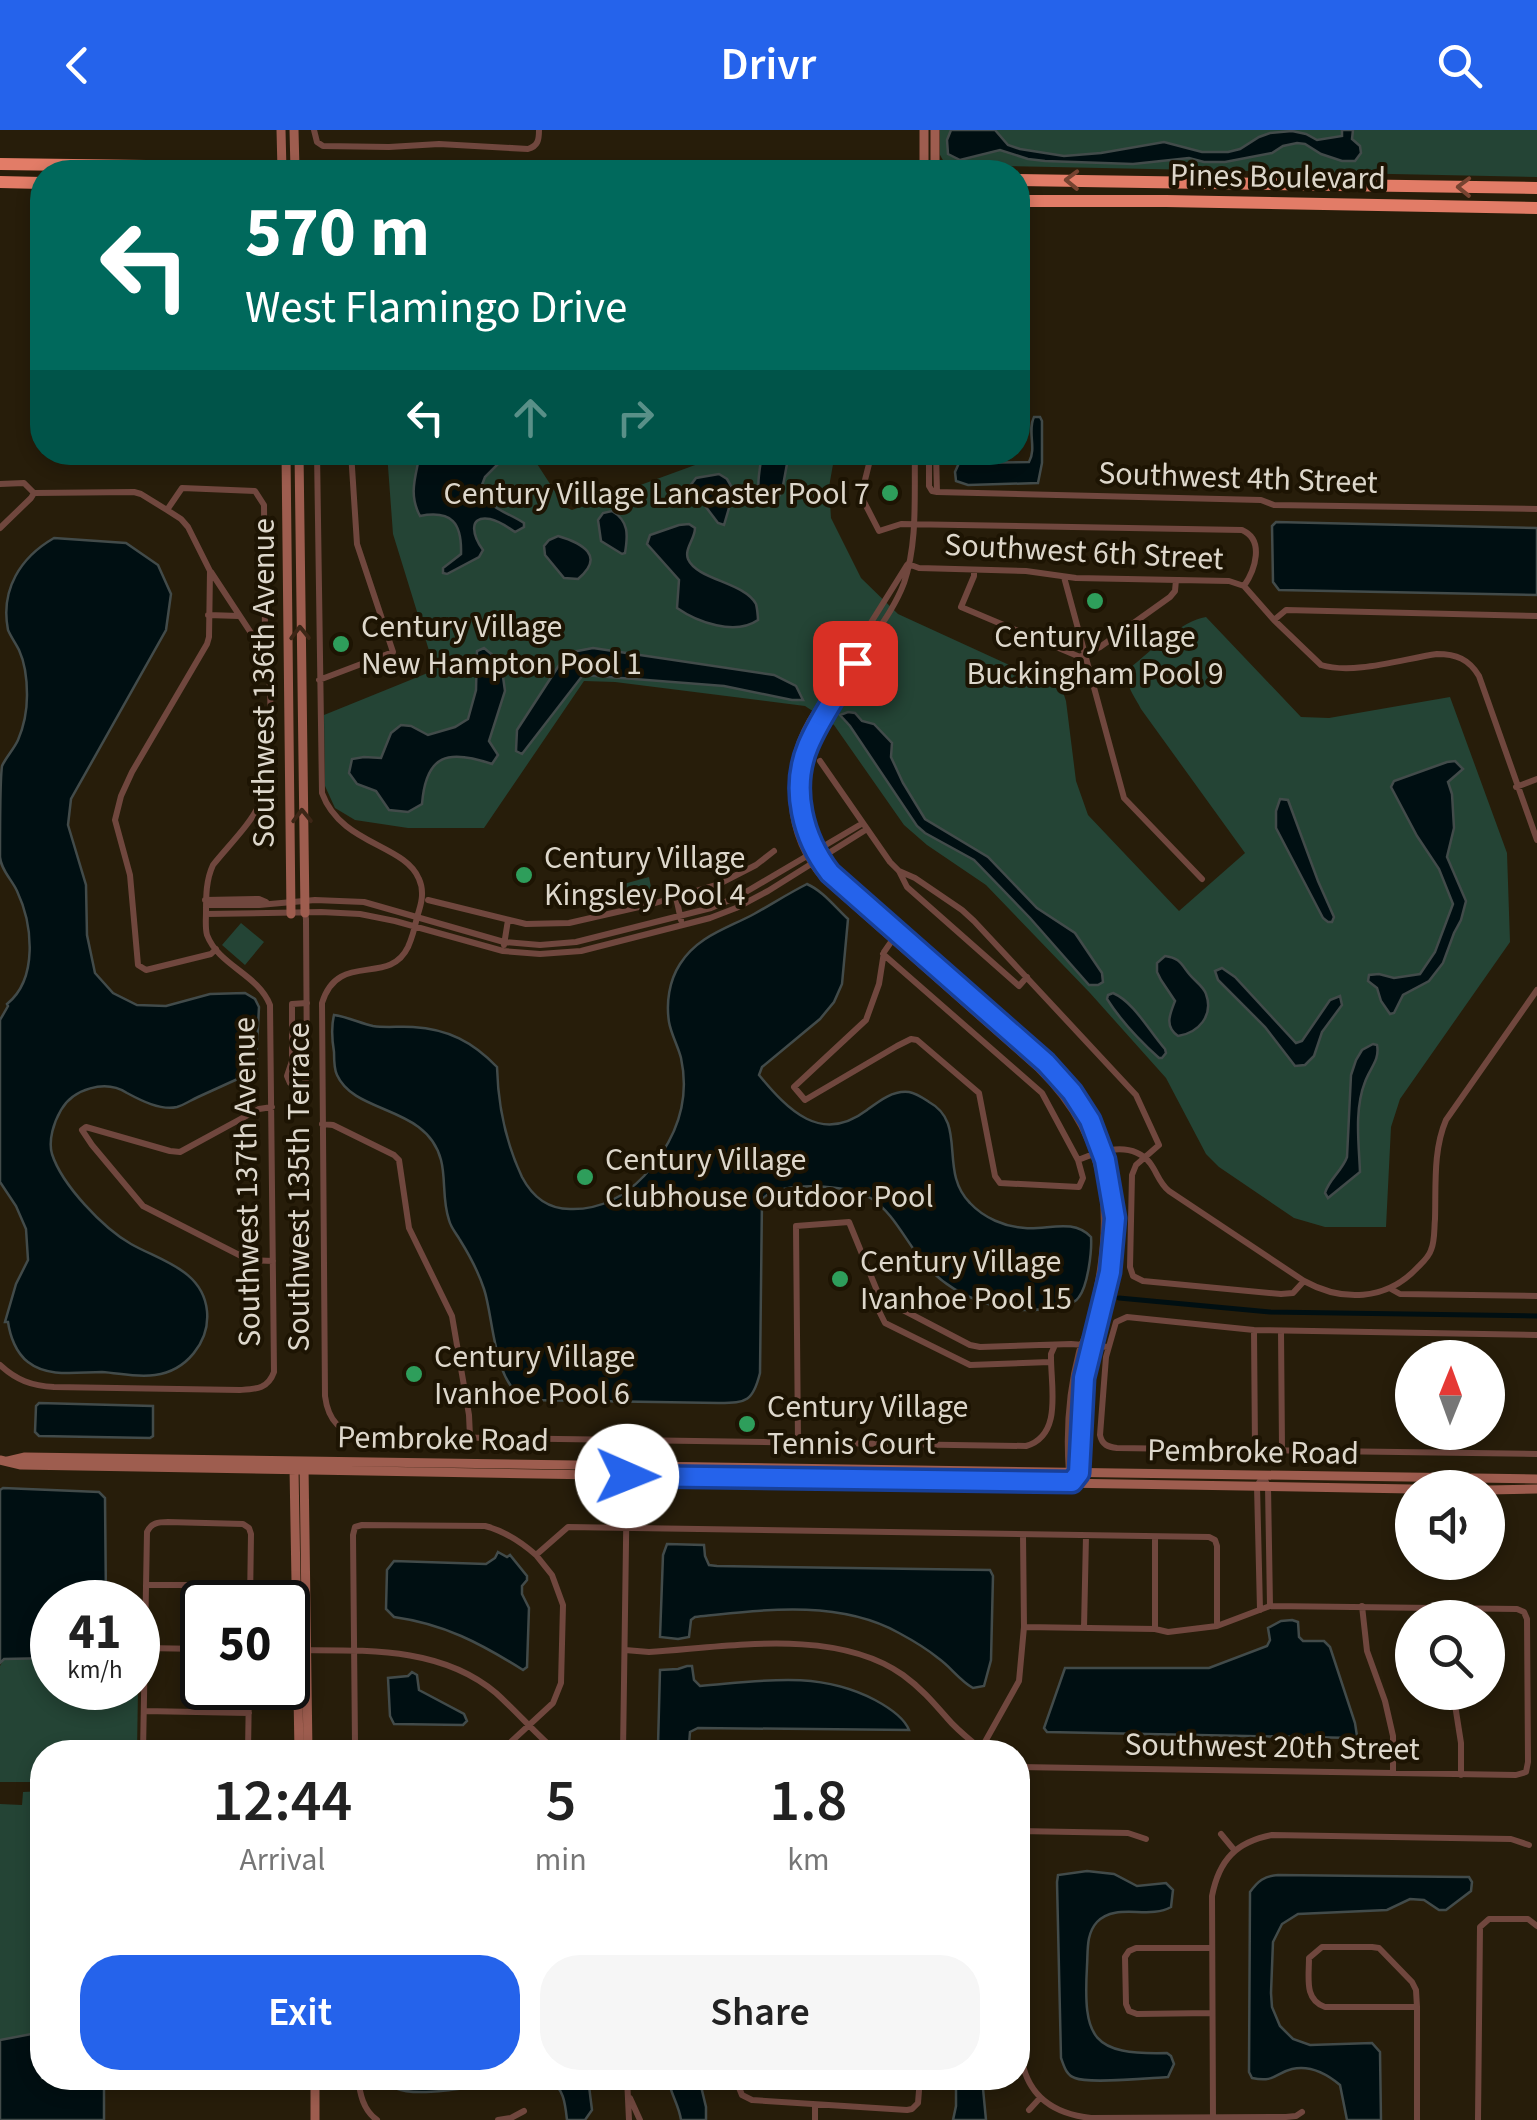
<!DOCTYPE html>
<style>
:root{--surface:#fff;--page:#f6f6f6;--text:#222;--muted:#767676;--accent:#2563eb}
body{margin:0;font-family:"Source Sans 3",sans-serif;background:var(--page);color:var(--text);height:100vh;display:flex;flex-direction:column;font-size:38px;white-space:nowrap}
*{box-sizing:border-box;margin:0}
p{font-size:32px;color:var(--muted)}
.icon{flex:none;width:55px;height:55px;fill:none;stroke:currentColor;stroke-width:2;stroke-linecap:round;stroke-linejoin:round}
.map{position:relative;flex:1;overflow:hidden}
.sheet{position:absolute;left:30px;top:1610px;width:1000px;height:350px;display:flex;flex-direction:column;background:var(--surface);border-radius:40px;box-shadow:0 5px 15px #0003}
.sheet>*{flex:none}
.hud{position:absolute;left:30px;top:30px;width:1000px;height:305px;border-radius:40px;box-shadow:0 5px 15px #0003;background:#00695c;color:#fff;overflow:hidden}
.needle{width:65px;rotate:1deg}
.tools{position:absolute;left:1395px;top:1210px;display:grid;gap:20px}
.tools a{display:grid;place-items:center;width:110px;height:110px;border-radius:50%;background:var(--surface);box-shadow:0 5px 15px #0003;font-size:50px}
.speed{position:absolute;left:30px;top:1450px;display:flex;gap:20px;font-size:50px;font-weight:700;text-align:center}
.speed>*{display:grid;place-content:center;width:130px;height:130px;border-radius:50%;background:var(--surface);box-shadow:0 5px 15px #0003;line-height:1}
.speed small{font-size:25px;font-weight:400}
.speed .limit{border:5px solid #111;border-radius:15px;background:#fff;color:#111}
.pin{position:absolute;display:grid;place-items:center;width:85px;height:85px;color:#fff;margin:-42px;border-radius:20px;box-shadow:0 5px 15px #0006}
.me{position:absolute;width:110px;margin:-55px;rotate:91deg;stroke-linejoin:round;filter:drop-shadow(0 0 8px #0008)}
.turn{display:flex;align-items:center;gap:35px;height:210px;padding:0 50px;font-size:45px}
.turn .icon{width:130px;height:130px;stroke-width:2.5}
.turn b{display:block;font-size:70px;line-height:85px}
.lanes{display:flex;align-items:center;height:95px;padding:0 50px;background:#0003;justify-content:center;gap:50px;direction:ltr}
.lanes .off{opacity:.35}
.eta{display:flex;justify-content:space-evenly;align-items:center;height:170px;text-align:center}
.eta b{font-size:60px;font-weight:600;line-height:70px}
.cta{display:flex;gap:20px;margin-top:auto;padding:20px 50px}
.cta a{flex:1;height:115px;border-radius:40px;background:var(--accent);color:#fff;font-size:40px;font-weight:600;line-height:115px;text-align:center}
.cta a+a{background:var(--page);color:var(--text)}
header{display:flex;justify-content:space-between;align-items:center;height:130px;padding:0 50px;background:var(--accent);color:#fff;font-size:45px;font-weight:600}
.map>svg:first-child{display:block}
.green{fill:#244435}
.water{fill:#000f12;stroke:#424b4a;stroke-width:2.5}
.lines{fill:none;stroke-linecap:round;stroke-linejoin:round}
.canal{stroke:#000f12;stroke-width:5}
.street{stroke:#70473e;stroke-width:6}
.secondary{stroke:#9e5d4f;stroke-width:9}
.highway{stroke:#e27c67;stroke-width:12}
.oneway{stroke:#764330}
.oneway2{stroke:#3d2616}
.route-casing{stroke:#184099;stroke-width:25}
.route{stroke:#2563eb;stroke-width:18}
.leisure-dot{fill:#2e9e5b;stroke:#1d1403;stroke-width:4}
.labels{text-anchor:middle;stroke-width:8;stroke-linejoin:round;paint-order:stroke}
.street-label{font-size:32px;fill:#ddd7cb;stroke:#1d1403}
.poi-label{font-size:32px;fill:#ddd7cb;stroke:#1d1403;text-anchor:start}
</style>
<header><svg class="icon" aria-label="back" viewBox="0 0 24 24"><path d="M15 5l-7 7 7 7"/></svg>Drivr<svg class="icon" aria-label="search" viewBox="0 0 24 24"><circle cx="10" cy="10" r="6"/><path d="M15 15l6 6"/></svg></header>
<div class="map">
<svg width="1537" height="1990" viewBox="0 0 1537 1990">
<rect width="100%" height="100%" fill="#271d0a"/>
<path class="green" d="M940 0H1537V47L951 35 944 32 940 25Z
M387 323H530L565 377 572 380 717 327V323H835L829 357 831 388 861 448 898 484 1062 559 1066 571 1076 651 1088 685 1179 781 1245 723 1141 579C1134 565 1122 553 1131 537 1150 522 1182 490 1206 487L1301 587 1329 588 1450 567 1507 723 1510 812 1400 969 1391 997 1386 1097H1325L1294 1088 1219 1037 1206 1024 1166 948 1090 863 986 755 927 715 904 695 834 595 805 576 615 552 584 551 484 698H408L355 690 335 678 325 656 324 585 435 540 393 404Z
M649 747 652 762 624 769 620 755Z
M241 793 264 812 245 835 222 815Z
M52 1528V1558L138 1559 137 1622H42V1652H0V1536L4 1529Z
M42 1661V1902L0 1910V1674L22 1675 23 1662Z"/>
<path class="water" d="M951 0H995L1008 15 1020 19 1064 26 1101 23 1164 12 1202 22H1228L1240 19 1259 7 1270 3 1292 1 1306 4 1317 10 1342 6V0H1353L1352 9 1360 16 1361 23 1355 31H1342L1321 24 1305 14 1297 13 1283 16 1272 23 1225 32H1204L1189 28 1133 34 1045 31 1028 29 1000 20 960 30 948 24 947 10Z
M1034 287H1040L1042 291V333L1038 353 968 355 956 351 955 342 959 333 1029 332C1037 318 1027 301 1034 287Z
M420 323H503L504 328 485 347 480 360C490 380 506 381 524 393V397L515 402C507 397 500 391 490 389 466 385 474 408 483 420L479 427 447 444 443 443V438L461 424C462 393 452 380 420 386 408 364 416 346 420 323Z
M762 323H789L782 361 774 375 762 374C755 357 760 340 762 323Z
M719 344 727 349 734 361 724 395 718 393 690 356 696 348Z
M612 381C629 391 628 405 625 423L622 424 601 411 598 390 603 383Z
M1276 392 1537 398V465L1279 460 1273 452 1272 396Z
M689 394 695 398C695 409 684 419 688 429 697 450 744 452 756 474 757 477 758 487 758 490 735 506 697 492 677 478L679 450 647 414 650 405 679 395Z
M558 406C582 413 606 426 578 449L564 448 545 425 544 416 549 410Z
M54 408 126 413 158 435 171 464 166 500 71 669 68 695 86 755 87 805 95 843 113 863 137 875 166 876 210 864 245 863 255 869 259 877 256 935 253 942C235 950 216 959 198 967 191 970 184 975 177 977 161 981 140 970 127 963 105 949 73 959 61 980 54 992 48 1010 52 1024 62 1055 103 1098 131 1114 161 1131 203 1140 207 1181 210 1212 186 1241 155 1245 137 1248 119 1243 102 1242 78 1242 48 1248 28 1232 16 1223 10 1206 8 1192H5L16 1154 28 1130 26 1099 16 1076 0 1052V890L8 876 7 874C38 849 33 795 17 761 12 750 1 740 0 727 0 711 0 649 2 636 6 627 14 619 18 610 24 596 27 580 27 565 27 551 25 533 19 520 16 514 11 507 8 500 0 459 21 427 54 408Z
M484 518 501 532 505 561 489 611 498 625 492 634C448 619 426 624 422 674L408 682 389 680 376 661 357 654 349 643 352 629 364 627 381 628 391 603 401 595 411 596 428 605 455 597 468 589 476 560 477 521Z
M593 518 774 545 796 556 803 570H792L724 556 583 545 522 624 516 621 517 600 567 523Z
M848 582 855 583 862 591 874 594 892 613 891 627 903 653 925 689 988 727 1037 778 1075 803 1102 843 1103 852 1098 855H1089L1030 788 974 730 925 703 917 696 850 596 840 585Z
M1455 631 1463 639 1448 652 1452 664 1454 698 1447 727 1466 771 1461 790 1454 803 1443 833 1429 851 1403 865 1394 883 1390 884 1381 871 1377 858 1368 851 1369 845 1379 844 1394 848 1420 844 1435 822 1453 774 1439 739 1417 706 1391 657 1394 651 1447 632Z
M1280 669 1288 670 1318 751 1334 787 1332 792H1328L1323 788 1276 698V681Z
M807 754C823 761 835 777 848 789L842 854 834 872 820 889 762 937 759 945C788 980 821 1015 867 980 879 971 893 960 909 962 916 963 923 968 929 972 968 993 938 1041 970 1073 984 1088 1005 1097 1025 1098 1048 1100 1073 1088 1091 1107 1092 1121 1088 1155 1079 1167 1075 1174 1066 1174 1059 1176 1010 1189 951 1169 920 1128 905 1109 892 1082 872 1069 850 1054 780 1050 762 1069L760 1243C753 1271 747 1273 719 1273L527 1270C493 1255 494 1189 484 1159 478 1141 470 1126 460 1110 456 1103 451 1098 449 1090 442 1070 446 1049 441 1030 427 975 355 985 337 945 334 939 334 930 334 922 332 910 331 897 334 885 348 887 360 893 373 896 386 898 400 896 413 897 448 899 473 912 497 937 498 975 506 1013 522 1047 532 1066 548 1079 570 1079 599 1080 624 1067 644 1046 674 1013 691 974 681 928 678 916 671 904 669 892 666 873 669 851 680 834 698 806 726 799 754 784 772 774 789 763 807 754Z
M1165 826C1180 828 1181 834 1190 845 1195 851 1204 857 1206 864 1214 886 1198 903 1178 906 1164 896 1170 884 1175 871L1161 850 1157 842V833Z
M1222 838 1235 847 1296 913 1302 911 1330 870 1340 866 1342 875 1322 902 1314 926 1305 935 1295 936 1265 897 1218 850 1215 841Z
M1113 863C1134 872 1149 901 1165 919L1166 923 1162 928H1159C1140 911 1121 891 1107 869L1108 865Z
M1373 914 1377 915C1380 930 1370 938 1365 952 1354 980 1359 1014 1360 1042L1328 1068 1325 1063C1329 1049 1342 1041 1347 1027L1351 945 1356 930 1362 920Z
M39 1273 153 1276V1306L150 1308 39 1306 35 1302 36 1276Z
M3 1358 99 1362 105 1368 106 1472H52V1528L4 1529 0 1533V1360Z
M667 1414 704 1415 705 1426 709 1435 717 1436 990 1440 993 1446 991 1530 984 1556 973 1558C959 1550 951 1537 938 1528 927 1519 912 1510 899 1503 838 1469 762 1480 695 1487L691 1490 689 1507 678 1509 660 1507 663 1425Z
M498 1422 507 1427 510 1425 527 1446V1450L522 1456V1464L529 1478 527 1537 523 1540C480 1513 444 1494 394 1487L386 1479 387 1440 394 1431 486 1434 495 1428Z
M1292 1490 1298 1492 1299 1507 1303 1511H1324L1330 1517 1355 1593 1357 1606 1354 1608 1047 1602 1044 1598 1065 1538H1209L1267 1516 1270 1510 1268 1498 1281 1491Z
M687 1536H692L694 1550 700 1556C761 1551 818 1540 875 1570 888 1577 904 1587 909 1600L698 1598 690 1602 689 1615 685 1618H661L658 1616 660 1540 678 1539Z
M412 1542 417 1545 419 1560 464 1584 467 1591 463 1595 394 1594 390 1586 388 1548 408 1546Z
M1087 1741 1114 1744 1137 1756 1166 1753 1173 1760 1171 1777C1149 1790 1116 1772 1097 1792 1086 1804 1088 1821 1087 1836 1083 1909 1092 1925 1167 1923L1171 1926 1174 1934 1168 1947C1149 1948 1089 1954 1075 1948 1066 1945 1064 1936 1061 1928L1057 1752 1058 1745Z
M1278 1745 1464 1747H1469L1472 1752 1471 1761 1446 1780H1439L1424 1770 1410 1769 1387 1780 1298 1784 1282 1794 1273 1812 1271 1863 1272 1877 1280 1896 1293 1909 1310 1915 1372 1913 1380 1922 1381 1990H1347L1340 1955C1327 1944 1310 1935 1292 1939 1275 1943 1275 1953 1252 1948L1249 1942 1250 1762C1258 1751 1264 1746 1278 1745Z
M42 1902V1948H104V1990H0V1910Z
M395 1948H499L492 1954C466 1957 418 1968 395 1958Z
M549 1948H588L592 1980 585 1990H567C565 1972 564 1960 549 1948Z
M668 1948H699L706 1977V1990H681C679 1975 670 1963 668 1948Z
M956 1948H982L986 1990H953L956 1976Z"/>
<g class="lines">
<path class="canal" d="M1119 1168 1270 1182 1537 1186"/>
<path class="street" d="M314 0 317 12 323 16 389 17 439 14 528 19C538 16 539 10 539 0
M317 322 322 663C341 715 405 714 419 749 425 762 421 775 417 787 415 797 412 808 408 817 389 857 338 820 322 873L325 1266C328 1290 340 1304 365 1306L1026 1316C1064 1305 1050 1254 1051 1224L1055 1215
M872 322 861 366 879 401 901 394 1242 400C1265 410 1255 440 1244 456
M915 322C914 365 918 412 904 453 895 477 879 498 865 519 817 590 766 663 830 743L1046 933C1055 942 1064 952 1072 962 1109 1012 1121 1079 1110 1139 1104 1175 1092 1209 1085 1245 1078 1277 1084 1313 1078 1345
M929 322V356L932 361 937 362
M936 322 937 362
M0 354 24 353 34 363
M937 362 1261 370 1274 375 1537 379
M167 380 181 389 188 397 210 441 209 507 207 514 132 642 121 666 115 690 130 745 138 835 146 840 211 824 216 819
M0 398 31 368 34 363
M908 434 919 438 1026 441 1076 448 1229 451 1244 456 1274 490 1321 535C1354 545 1402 529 1437 524 1456 524 1469 529 1479 546L1537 710
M907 435 810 590C781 640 785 706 824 750L1038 939C1116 1015 1114 1101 1087 1200 1085 1208 1081 1214 1079 1222 1069 1260 1066 1304 1069 1343
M974 440V446L961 477 1080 527 1100 517 1170 467 1175 461 1176 450
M211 442 257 512
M1064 447 1124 668 1202 749
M208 485 239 486
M1274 490 1286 480 1537 486
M319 550 393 522 357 414 351 322
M820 631 890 732 899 741 907 757 1019 856 1027 847
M1516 657 1537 649
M899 741 915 748 962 780 974 791 1136 965 1159 1015 1136 1035 1132 1045 1130 1137 1133 1146 1143 1151 1281 1164 1293 1163 1304 1151
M676 767 681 790
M205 770 259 769 266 772
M428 770 526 794 569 793 652 774 719 754 756 735 774 721
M206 775H259L315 770 364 772 504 812 540 815 576 812 711 778 739 766 863 693
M305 783 306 789 307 947 304 954 297 957 290 953 287 946 292 931V874L307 873
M206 784 321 782 360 784 395 791 503 821 540 824 581 821 710 788 736 778 768 761 867 699
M898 802 884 822 879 854 866 890 794 957 805 970 897 916 911 909 917 910 979 963 995 1046 1000 1053 1079 1057 1083 1048 1078 1030C1100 1021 1131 1010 1150 1033 1157 1042 1159 1053 1169 1061L1304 1151C1342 1172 1386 1171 1417 1138 1422 1133 1429 1127 1431 1120 1435 1111 1434 1099 1435 1089 1436 1056 1433 1020 1446 990L1537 860
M504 815 508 790
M883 824 1042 963 1078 1030
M322 994 333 995 394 1025 399 1030 409 1098 452 1186 469 1285 470 1307
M82 1000 92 1015 143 1076 249 1130 273 1131
M82 1000 86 997 170 1021 180 1022 259 979 272 977
M1391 1159 1400 1164 1537 1166
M885 1173 881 1175 879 1181 885 1193 970 1235 1050 1232
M1254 1200 1255 1319
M1281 1201 1282 1319
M1537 1205 1254 1200 1127 1187 1116 1192 1106 1227 1100 1305C1102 1315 1108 1317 1117 1318L1537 1324
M0 1235C16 1250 32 1256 54 1257L240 1260C256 1259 268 1259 274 1242L270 875C258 844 219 836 207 805 205 798 206 789 206 782 206 766 206 750 213 735 227 717 251 694 260 673 271 649 273 560 267 533 266 525 261 519 257 512L265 503 264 375 255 361 182 358 167 380 141 364 134 362 34 363
M798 1312 796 1096 849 1092 880 1168 970 1215 980 1217 1071 1214 1108 1217
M1263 1346 1268 1356 1270 1476
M146 1455H251
M1362 1476 1367 1521 1385 1571 1393 1606V1642
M1260 1480 1257 1356 1263 1346
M1084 1498 1086 1406
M1155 1499V1407
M145 1518 202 1519
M288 1520C358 1521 438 1514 496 1563 517 1582 536 1604 557 1622
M625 1520 649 1522C728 1517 835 1497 903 1545 921 1558 933 1572 947 1588 957 1600 969 1609 981 1619L1019 1551 1024 1497 1023 1405
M1453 1562 1461 1613V1645
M144 1581 249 1583
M143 1622 147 1402C151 1393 158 1392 168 1392L243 1394 249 1398 251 1404 250 1472
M248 1622 249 1558
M357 1622 355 1615 353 1405 355 1397 362 1395 485 1396C505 1401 520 1411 536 1425L568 1397 1209 1407 1215 1410 1217 1416V1496
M500 1622 553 1573 561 1553 563 1475 552 1445 536 1425
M623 1622 627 1343
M976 1622 981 1619 985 1622
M1018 1637 1516 1645 1526 1642 1528 1632 1527 1489 1524 1482 1517 1479 1270 1476 1217 1496 1168 1502 1155 1499 1024 1497
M1019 1701 1128 1703 1146 1709
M1020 1701 1022 1931C1029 1968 1055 1984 1091 1988L1286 1987 1296 1986 1302 1982
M1221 1704 1235 1721
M1212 1818H1136L1129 1821 1125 1827 1126 1874 1129 1881 1137 1884 1212 1883
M1417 1877H1325C1304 1870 1309 1848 1309 1828L1322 1817H1372L1379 1818 1412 1852 1416 1860 1417 1877V1990
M358 1948C360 1964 363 1980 377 1990
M627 1948 629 1990
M735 1948 742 1965 752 1970 907 1980 912 1979 918 1973 920 1948
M630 1968 640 1990
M1029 1980 1040 1968
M498 1990 511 1988 524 1981
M815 1990V1975
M1213 1990 1212 1766C1219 1730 1236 1712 1272 1705L1511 1709 1529 1715
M1478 1990 1480 1797 1489 1789H1528L1537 1796"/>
<path class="secondary" d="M281 0 282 40
M294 0 295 40
M924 0V42
M935 0V42
M286 322 291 784
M299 322 305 783
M0 1330 21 1335 1412 1359
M8 1331 25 1327 1537 1349
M304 1335 308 1622
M294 1338 299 1622
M1488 1360 1537 1359
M315 1948V1990"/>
<path class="highway" d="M0 34 581 42
M1018 50 1537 58
M0 52 42 53
M1018 71H1166L1537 78"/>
</g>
<defs><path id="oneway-chevron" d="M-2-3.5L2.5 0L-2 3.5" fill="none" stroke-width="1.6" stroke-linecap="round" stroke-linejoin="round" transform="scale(2.5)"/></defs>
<g class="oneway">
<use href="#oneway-chevron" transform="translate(1072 50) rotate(-179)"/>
<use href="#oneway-chevron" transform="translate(1464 57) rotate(-179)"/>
</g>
<g class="oneway2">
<use href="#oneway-chevron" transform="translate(300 503) rotate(-91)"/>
<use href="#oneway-chevron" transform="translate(302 686) rotate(-91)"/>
</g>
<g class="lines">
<defs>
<path id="route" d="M627 1346 1072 1352 1079 1343 1084 1248 1110 1142 1115 1088 1105 1030 1090 990 1072 962 1046 933 830 743C803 708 790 659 808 616 820 587 840 561 855 533"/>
</defs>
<use href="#route" class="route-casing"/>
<use href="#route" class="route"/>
</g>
<g class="leisure-dot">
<circle cx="890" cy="363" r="10"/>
<circle cx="1095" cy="471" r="10"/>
<circle cx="341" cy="514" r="10"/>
<circle cx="524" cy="745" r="10"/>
<circle cx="585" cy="1047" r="10"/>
<circle cx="840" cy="1149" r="10"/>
<circle cx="414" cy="1244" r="10"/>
<circle cx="747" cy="1294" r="10"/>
</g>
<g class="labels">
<g class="street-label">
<text transform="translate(1278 46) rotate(1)" y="11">Pines Boulevard</text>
<text transform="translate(1238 347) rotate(2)" y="11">Southwest 4th Street</text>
<text transform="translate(1084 421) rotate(3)" y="11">Southwest 6th Street</text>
<text transform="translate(263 553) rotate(-90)" y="11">Southwest 136th Avenue</text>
<text transform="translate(246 1052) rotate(-91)" y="11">Southwest 137th Avenue</text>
<text transform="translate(298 1057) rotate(-90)" y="11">Southwest 135th Terrace</text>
<text transform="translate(443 1308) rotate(1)" y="11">Pembroke Road</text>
<text transform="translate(1253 1321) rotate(1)" y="11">Pembroke Road</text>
<text transform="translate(1272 1616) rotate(1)" y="11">Southwest 20th Street</text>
</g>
<g class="poi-label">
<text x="870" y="374" text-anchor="end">Century Village Lancaster Pool 7</text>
<text x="361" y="507">Century Village<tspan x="361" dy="37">New Hampton Pool 1</tspan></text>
<text x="1095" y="517" text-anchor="middle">Century Village<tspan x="1095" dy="37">Buckingham Pool 9</tspan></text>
<text x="544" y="738">Century Village<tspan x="544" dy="37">Kingsley Pool 4</tspan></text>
<text x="605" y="1040">Century Village<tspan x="605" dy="37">Clubhouse Outdoor Pool</tspan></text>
<text x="860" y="1142">Century Village<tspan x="860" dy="37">Ivanhoe Pool 15</tspan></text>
<text x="434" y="1237">Century Village<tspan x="434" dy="37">Ivanhoe Pool 6</tspan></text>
<text x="767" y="1287">Century Village<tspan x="767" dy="37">Tennis Court</tspan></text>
</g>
</g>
</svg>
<div class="tools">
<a><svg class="needle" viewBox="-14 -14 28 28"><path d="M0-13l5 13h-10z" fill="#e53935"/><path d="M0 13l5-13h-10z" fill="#767676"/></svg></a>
<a><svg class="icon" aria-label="sound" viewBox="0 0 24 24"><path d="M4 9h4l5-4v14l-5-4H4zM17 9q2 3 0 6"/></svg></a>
<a><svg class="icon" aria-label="search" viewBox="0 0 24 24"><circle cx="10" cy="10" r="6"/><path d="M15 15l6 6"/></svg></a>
</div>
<div class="speed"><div>41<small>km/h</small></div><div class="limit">50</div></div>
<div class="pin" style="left:855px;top:533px;background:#d93025"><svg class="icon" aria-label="arrive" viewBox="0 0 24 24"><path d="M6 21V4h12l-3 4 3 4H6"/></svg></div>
<svg class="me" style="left:627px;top:1346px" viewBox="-20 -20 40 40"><circle r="19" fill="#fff"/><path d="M0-13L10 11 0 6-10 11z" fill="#2563eb"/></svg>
<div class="hud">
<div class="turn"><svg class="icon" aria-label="left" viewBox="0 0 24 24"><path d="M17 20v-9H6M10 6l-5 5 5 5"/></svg><div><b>570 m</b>West Flamingo Drive</div></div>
<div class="lanes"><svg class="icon" aria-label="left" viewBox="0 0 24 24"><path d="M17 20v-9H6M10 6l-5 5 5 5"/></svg><svg class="icon off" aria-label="ahead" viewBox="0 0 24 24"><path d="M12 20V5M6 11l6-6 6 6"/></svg><svg class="icon off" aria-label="right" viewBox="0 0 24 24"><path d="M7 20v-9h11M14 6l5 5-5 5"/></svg></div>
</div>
<section class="sheet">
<div class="eta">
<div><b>12:44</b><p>Arrival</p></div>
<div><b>5</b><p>min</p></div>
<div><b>1.8</b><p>km</p></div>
</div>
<div class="cta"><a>Exit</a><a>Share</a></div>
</section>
</div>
